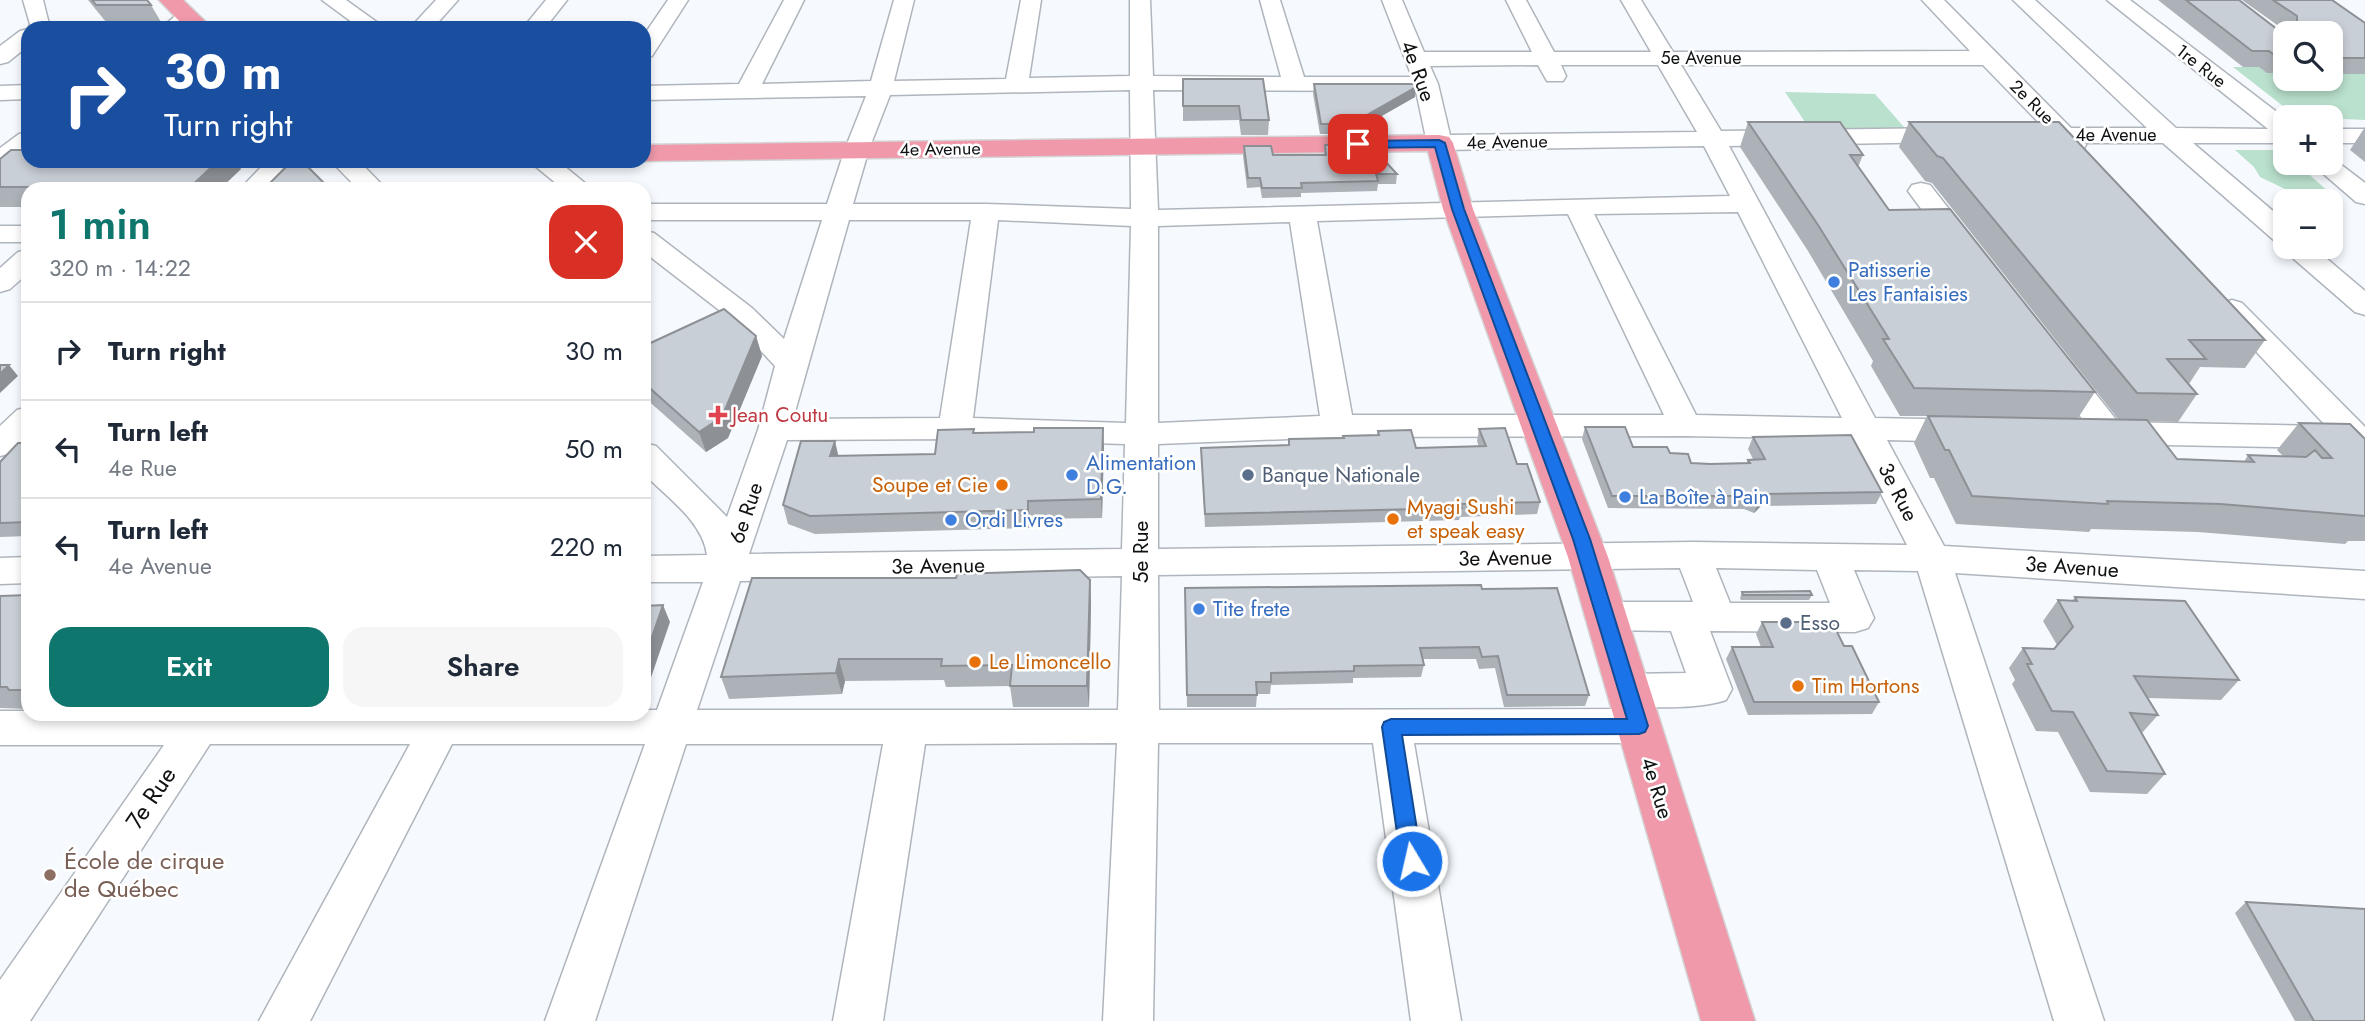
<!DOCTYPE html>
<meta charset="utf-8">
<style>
:root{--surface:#fff;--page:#f6f6f7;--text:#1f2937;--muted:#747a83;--line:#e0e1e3;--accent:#0f766e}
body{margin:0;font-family:Jost,sans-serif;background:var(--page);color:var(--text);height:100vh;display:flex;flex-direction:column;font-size:26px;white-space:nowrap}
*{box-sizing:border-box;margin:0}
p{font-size:23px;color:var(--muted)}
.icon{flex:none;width:38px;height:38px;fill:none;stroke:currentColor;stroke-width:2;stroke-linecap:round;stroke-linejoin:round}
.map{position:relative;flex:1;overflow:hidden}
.drawer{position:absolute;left:21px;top:182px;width:630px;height:539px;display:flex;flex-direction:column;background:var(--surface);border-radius:21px;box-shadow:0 4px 10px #0003}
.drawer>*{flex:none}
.hud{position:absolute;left:21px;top:21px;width:630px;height:147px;border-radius:21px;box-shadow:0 4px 10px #0003;background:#1a4fa0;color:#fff;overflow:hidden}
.controls{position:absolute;left:2273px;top:21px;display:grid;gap:14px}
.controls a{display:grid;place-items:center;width:70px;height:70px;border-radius:14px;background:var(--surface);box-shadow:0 4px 10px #0003;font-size:35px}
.pin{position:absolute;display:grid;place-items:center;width:60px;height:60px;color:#fff;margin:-30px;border-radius:14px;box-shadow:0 4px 10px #0006}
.me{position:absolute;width:77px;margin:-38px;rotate:351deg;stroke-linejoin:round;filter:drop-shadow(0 0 5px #0008)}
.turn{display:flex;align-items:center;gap:24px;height:147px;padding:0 28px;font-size:32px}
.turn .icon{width:91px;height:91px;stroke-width:2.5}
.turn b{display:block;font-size:49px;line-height:60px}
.round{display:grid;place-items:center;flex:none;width:74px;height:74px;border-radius:21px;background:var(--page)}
.overview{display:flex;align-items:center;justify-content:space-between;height:119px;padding:0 28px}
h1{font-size:42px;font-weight:600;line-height:52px;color:var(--accent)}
.button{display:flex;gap:14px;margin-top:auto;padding:14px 28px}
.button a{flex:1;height:80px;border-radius:21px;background:var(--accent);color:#fff;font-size:28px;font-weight:600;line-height:80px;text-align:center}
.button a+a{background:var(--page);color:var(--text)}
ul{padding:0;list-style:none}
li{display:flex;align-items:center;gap:21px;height:98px;padding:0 28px;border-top:2px solid var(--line)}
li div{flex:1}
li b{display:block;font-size:26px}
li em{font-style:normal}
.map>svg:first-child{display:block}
.green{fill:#bae1cd}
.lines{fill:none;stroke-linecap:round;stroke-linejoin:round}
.minor-casing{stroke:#afb5bc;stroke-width:3}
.major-casing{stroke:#d4d4d5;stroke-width:3}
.minor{fill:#fff;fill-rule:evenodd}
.major{fill:#ef99aa;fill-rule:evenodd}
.wall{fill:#adb2b8}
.shaded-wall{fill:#8d9196}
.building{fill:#c9cfd6;stroke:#8d9196;stroke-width:2}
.route{fill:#1a73e8;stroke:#114b97;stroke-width:2}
.shop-dot{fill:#3f7fe0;stroke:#fff;stroke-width:2.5}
.health-dot{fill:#e0444e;stroke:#fff;stroke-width:2.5}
.service-dot{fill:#5c6f8a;stroke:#fff;stroke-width:2.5}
.food-dot{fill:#e8710a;stroke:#fff;stroke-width:2.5}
.education-dot{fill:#8d6e63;stroke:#fff;stroke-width:2.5}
.labels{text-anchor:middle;stroke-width:5;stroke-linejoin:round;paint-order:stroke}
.far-street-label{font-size:18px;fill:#0f1113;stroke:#fff}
.street-label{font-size:21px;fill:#0f1113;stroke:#fff}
.shop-label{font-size:21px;fill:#366cbe;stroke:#fff;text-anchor:start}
.health-label{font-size:21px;fill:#be3a42;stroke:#fff;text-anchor:start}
.service-label{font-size:21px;fill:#4e5e75;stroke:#fff;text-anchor:start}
.food-label{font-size:21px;fill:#c56008;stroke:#fff;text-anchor:start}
.near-street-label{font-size:24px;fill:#0f1113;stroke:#fff}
.near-education-label{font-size:24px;fill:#785e54;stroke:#fff;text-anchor:start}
</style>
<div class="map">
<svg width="2365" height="1021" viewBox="0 0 2365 1021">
<rect width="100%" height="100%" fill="#f6faff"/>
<path class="green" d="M2233 67H2285L2286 79H2331V67L2365 68V120L2297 117Z
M1785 92 1875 94 1911 135 1815 137Z
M2235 150H2281L2285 154 2286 163H2296L2337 199 2297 195 2260 177 2254 167Z"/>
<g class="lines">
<defs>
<path id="minor" d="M23 0H43L50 28 28 29 30 24Z
M322 0H346L385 28H360Z
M436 0H458L433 28H410Z
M546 0H567L545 28H523Z
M668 0H688L652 56 644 58V35Z
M784 0H804L762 84 871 81 894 0H914L894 81 1006 79 1021 0H1041L1029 78 1130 76V0H1150L1153 76 1281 77 1260 0H1280L1304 77H1412L1382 0H1402L1424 52H1532L1506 0H1526L1554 52H1651L1621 0H1641L1673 52 1970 51 1922 0H1944L2071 128H2147L2013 0H2035L2176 128 2268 129 2107 0H2130L2286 119V143H2193L2286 222V247H2313L2365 291V315L2355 312 2287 253 2283 247 2285 244 2276 242 2163 143H2085L2086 145 2083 150C2071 153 2066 151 2058 142L2014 140 2011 135 2014 130 2044 128 1983 65H1681L1721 131 1950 128 1959 130 1962 135 1959 140 1950 142 1729 146 1875 418 1967 420 1979 423 1983 431 1979 439 1967 442 1887 440 1944 546 2365 571V599L1955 573 2104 1021H2054L1918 571 1854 570 1874 618 1868 628 1855 632 1710 631 1732 689 1726 700C1699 709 1641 710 1614 701L1608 690 1614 679 1628 674 1686 673 1671 631 1605 630 1592 626 1586 616 1592 606 1605 602H1693L1680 568 1158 575 1159 710 1639 709 1654 714 1660 726 1654 738 1639 743H1414L1461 1021H1411L1373 743H1158L1153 1021H1103L1117 743 925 744 883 1021H833L883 744H686L595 1021H545L645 744H452L310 1021H259L410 744H210L30 1021H0V980L164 745H0V711H28V714H644V710H657L703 582H644V556L707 555C703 522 667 497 644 474V443L656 446 727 517 758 430 775 366 732 320 644 252V231L654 233 752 308 784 339 822 220H644V204H827L845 149 866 96 644 100V86L739 84ZM1538 65 1547 81H1563L1566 76 1561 65H1658L1697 132 1450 135 1438 84 1430 66ZM1130 90 1131 209 986 204H853L869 149 890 95ZM1153 90 1416 91 1427 143 1430 148 1439 150 1704 146 1730 196 1158 210ZM1738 212 1842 418 1696 415 1594 214ZM1568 214 1664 415H1352L1317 221ZM849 220H971L940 418 793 419ZM998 220 1131 226 1126 423 973 418ZM1290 222 1320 416 1158 423V226ZM1685 436 1853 439 1907 545 1693 542 1158 549V444L1338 437ZM955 439 1125 444 1122 549 749 554 787 440ZM1716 568 1817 570 1830 603H1730ZM1122 576 1118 710H697L740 581Z
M187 10 194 12 198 16 185 28H161L180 12Z
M28 29V46L8 62 0 64V46L20 31Z
M28 85V99L0 100V86Z
M2331 129H2365V143H2331Z
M28 132V151L9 165 0 168V148L19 134Z
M2331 157 2365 183V204L2356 202 2311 163H2331Z
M267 161H294L268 189H240Z
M331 161H359L386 189H358Z
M529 161H558L592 189H563Z
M1921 183 1930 185 1974 241 1978 247 1974 253 1964 255 1954 253 1908 191 1912 185Z
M0 226H28V242H0Z
M28 250V273L10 289 0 292V268L18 252Z
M2232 300 2242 303 2365 427V458L2353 455 2344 445 2335 448 2111 444 2099 441 2042 366 2046 359 2057 356 2068 359 2118 422 2326 426 2222 315 2217 309 2222 303Z
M28 407V436L12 453 0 456V426L17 410Z
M28 557V583L0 584V558Z"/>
<path id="major" d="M159 0H183L212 28H186Z
M1439 135 1449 137 1453 143 1473 209 1608 557 1755 1021H1701L1568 557 1443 209 1428 151 644 161H643L644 145Z"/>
</defs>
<use href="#minor" class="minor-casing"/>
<use href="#major" class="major-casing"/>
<use href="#minor" class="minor"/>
<use href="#major" class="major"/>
</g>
<path class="wall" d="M88 0H147L151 5 161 22H106Z
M2158 0H2239L2286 36V73H2267L2259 67H2243Z
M2242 0H2332L2365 23V74H2331V33H2288L2287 32Z
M1183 79 1269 120 1268 135H1241L1239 120 1183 121Z
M1314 84 1415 97 1350 134H1320L1313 94Z
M1748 122 1863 155 1858 167 1889 210 2095 392 2078 418 2118 419 1932 183 1925 181 1899 147 1909 122 2265 340 2245 368 2200 367 2189 384 2197 394 2178 422 2148 421 2177 459 2244 462 2248 455 2283 456 2277 450 2299 423 2365 439V541H2348L2345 544 2198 532 2091 529 2089 532 1956 524 1934 478H1930L1914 443 1927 416H1900L1871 366 1873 361 1808 251 1740 147Z
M2365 127V162L2350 150Z
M1325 145 1397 174 1396 184H1378L1377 191 1301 193V197L1262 198 1260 187 1247 188 1243 156 1244 146 1273 155H1324Z
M0 159 241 169 220 189H28V207H0Z
M756 336 762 356 728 438 706 452 644 397V346Z
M1585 427 1633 447 1691 463H1746L1748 460 1753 459 1748 449 1753 437 1882 492 1876 504 1761 506 1754 513 1744 509 1608 508 1582 439Z
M974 429V433L1104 446 1102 518 1030 519V528L815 534 788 524 783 505 835 441 838 456 935 454Z
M1479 429 1517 464 1540 502 1537 514 1460 517 1459 520 1205 527 1201 448 1288 445 1289 439 1343 438 1377 435 1378 431 1416 448 1479 447 1477 441Z
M28 443V536L0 537V462Z
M1090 580 1091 602 1089 707H1013L1010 686 946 687 944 680 845 681 842 694 729 699 721 677Z
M1185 588 1482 589 1589 695 1585 706 1504 707 1495 668 1479 669 1476 659H1422L1424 665 1421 677 1353 678V683L1271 685 1270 694H1257L1256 707H1187Z
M1742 592 1812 595 1809 600H1741L1740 598Z
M28 595V709L0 708V596Z
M2075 597 2239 680 2221 700 2148 698 2158 715 2142 733 2165 774 2147 794 2090 792 2058 732 2036 731 2012 684 2015 680 2009 668 2023 648 2054 649 2057 645 2043 621 2058 600 2072 601Z
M1762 622 1844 646 1879 702 1872 714 1748 715 1726 659 1732 647H1761L1756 634Z
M2246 902 2365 1021H2295L2235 913Z"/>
<path class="shaded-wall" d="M1416 87 1415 97 1350 134 1351 124Z
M218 161H236L241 169 220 189H188Z
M756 336 762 356 728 438 706 452 699 432Z
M9 365 18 376 0 393V374Z
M1103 428 1104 446 1102 518 1101 499Z
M835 441 839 459 830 456Z
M1766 494 1761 506 1754 513 1759 500Z
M1028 501 1030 519V528L1028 510Z
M1090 580 1091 602 1089 707 1087 686Z
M663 605 670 622 644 698V660Z
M839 659 845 681 842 694 836 673Z"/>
<path class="building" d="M92 0H147L151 5H96Z
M2186 0H2239L2286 36V57H2277L2269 51H2252Z
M2273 0H2332L2365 23V58H2331V33H2297V16Z
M1183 79H1263L1269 120H1241L1239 106H1183Z
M1314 84H1415L1416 87 1351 124H1321Z
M1748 122H1840L1863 155H1850L1889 210 1950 209 2095 392 1914 388 1883 339H1889L1818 225Z
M1909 122H2059L2265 340H2189L2206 359H2167L2197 394 2137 393 1943 158 1937 156Z
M1325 145H1370L1397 174H1376L1378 181 1301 183 1302 188H1262L1260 178H1248L1244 146H1271L1273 155H1326Z
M11 150H28V161H218L188 189H38L40 187H0V159Z
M304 163 330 189H264L287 166Z
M724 309 756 336 722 417 699 432 644 383V346Z
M0 365H9L0 374Z
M1928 416 2147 420 2177 459 2254 462 2248 455 2306 457 2315 450 2322 458H2332L2299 423 2350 424 2365 439V516L2220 504 2107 501 2108 504 1972 496 1949 450H1945Z
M1585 427H1625L1633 447H1667L1670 453 1688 454 1691 463 1710 464 1750 463 1748 460 1765 459 1753 437 1851 435 1882 492 1766 494 1759 500 1750 496H1612Z
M1034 428H1103L1101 499 1028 501V510L810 516 783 505 801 441H835L830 456 935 454 938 430 974 429 973 433 1034 432Z
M1505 428 1517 464H1527L1540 502 1461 504 1462 508 1205 514 1201 448 1289 445V439L1344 438 1343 436 1379 435 1378 431 1411 430 1416 448 1486 446 1479 429Z
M18 443H28V522L0 523V462Z
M1080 570 1090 580 1087 686H1010L1012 665 941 666 942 659H839L836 673 721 677 752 578H956L957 574Z
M1481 585 1482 589 1557 588 1589 695H1507L1498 656 1482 657 1479 647 1420 648 1424 665 1354 666V671L1271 673V682H1256L1257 695H1187L1185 588Z
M1810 591 1812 595H1743L1742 592Z
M28 595V690H9L7 687H0V596Z
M2075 597 2185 601 2239 680 2134 676 2158 715 2130 713 2165 774 2107 771 2073 712 2052 711 2027 664H2032L2023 648 2054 649 2073 627 2058 600 2077 601Z
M663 605 644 660V606Z
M1762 622H1832L1844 646H1852L1879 702H1754L1732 647H1773Z
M2246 902 2365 909V1021H2314Z"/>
<path class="route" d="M1439 140 1445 143 1464 209 1590 539 1648 726 1645 732 1639 734 1402 735 1422 861 1419 867 1412 870 1404 867 1401 861 1382 727 1384 722 1391 719H1627L1573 539 1452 209 1435 147 1358 148 1352 144 1358 141Z"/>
<g class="shop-dot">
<circle cx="1834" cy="282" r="7"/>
<circle cx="1072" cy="475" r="7"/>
<circle cx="1625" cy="497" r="7"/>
<circle cx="951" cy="520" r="7"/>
<circle cx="1199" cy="609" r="7"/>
</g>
<path class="health-dot" d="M714.5 404.5h7v7h7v7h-7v7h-7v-7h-7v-7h7z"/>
<g class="service-dot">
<circle cx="1248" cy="475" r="7"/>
<circle cx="1786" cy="623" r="7"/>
</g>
<g class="food-dot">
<circle cx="1002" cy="485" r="7"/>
<circle cx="1393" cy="519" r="7"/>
<circle cx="975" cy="662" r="7"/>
<circle cx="1798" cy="686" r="7"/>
</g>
<circle class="education-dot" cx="50" cy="875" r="7"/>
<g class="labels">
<g class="far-street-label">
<text x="1701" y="64">5e Avenue</text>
<text transform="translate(2201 66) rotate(38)" y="6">1re Rue</text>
<text transform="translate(2032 102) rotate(45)" y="6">2e Rue</text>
<text x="2116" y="141">4e Avenue</text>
<text transform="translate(1507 142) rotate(-1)" y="6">4e Avenue</text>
<text transform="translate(940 149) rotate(-1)" y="6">4e Avenue</text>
</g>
<g class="street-label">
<text transform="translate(1418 71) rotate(70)" y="7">4e Rue</text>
<text transform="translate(1898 492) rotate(63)" y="7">3e Rue</text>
<text transform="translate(746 513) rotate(-71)" y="7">6e Rue</text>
<text transform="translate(1141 552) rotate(-90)" y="7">5e Rue</text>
<text transform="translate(1505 558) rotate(-1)" y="7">3e Avenue</text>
<text transform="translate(938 566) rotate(-1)" y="7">3e Avenue</text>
<text transform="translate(2072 567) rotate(4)" y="7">3e Avenue</text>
<text transform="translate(1657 788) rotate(73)" y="7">4e Rue</text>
</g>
<g class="shop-label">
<text x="1848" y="277">Patisserie<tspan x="1848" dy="24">Les Fantaisies</tspan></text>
<text x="1086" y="470">Alimentation<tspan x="1086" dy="24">D.G.</tspan></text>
<text x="1639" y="504">La Boîte à Pain</text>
<text x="965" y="527">Ordi Livres</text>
<text x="1213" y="616">Tite frete</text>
</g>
<g class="health-label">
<text x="732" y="422">Jean Coutu</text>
</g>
<g class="service-label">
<text x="1262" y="482">Banque Nationale</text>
<text x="1800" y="630">Esso</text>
</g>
<g class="food-label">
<text x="988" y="492" text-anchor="end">Soupe et Cie</text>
<text x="1407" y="514">Myagi Sushi<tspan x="1407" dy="24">et speak easy</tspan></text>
<text x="989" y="669">Le Limoncello</text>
<text x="1812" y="693">Tim Hortons</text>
</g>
<g class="near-street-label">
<text transform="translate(151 798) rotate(-56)" y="8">7e Rue</text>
</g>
<g class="near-education-label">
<text x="64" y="869">École de cirque<tspan x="64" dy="28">de Québec</tspan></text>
</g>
</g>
</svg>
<div class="controls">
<a><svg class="icon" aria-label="search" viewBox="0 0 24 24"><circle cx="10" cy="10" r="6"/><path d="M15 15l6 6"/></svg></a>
<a>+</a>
<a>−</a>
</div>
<div class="pin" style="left:1358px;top:144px;background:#d93025"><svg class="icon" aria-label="arrive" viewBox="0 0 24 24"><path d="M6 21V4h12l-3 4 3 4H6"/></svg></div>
<svg class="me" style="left:1412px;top:861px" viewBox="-20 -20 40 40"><circle r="17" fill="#1a73e8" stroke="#fff" stroke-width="3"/><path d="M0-11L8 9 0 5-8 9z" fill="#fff"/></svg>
<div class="hud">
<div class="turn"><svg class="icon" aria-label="right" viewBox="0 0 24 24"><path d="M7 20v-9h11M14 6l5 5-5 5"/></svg><div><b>30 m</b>Turn right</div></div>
</div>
<section class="drawer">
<div class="overview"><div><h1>1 min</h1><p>320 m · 14:22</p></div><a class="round" style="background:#d93025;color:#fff"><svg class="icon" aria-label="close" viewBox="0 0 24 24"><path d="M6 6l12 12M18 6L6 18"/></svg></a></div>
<ul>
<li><svg class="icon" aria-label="right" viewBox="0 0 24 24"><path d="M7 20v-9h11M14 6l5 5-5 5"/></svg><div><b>Turn right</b></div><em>30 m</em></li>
<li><svg class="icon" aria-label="left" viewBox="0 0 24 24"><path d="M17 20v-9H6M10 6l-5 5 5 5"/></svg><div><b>Turn left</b><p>4e Rue</p></div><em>50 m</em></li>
<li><svg class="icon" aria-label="left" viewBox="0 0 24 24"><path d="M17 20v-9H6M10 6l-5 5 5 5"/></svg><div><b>Turn left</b><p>4e Avenue</p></div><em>220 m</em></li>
</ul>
<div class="button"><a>Exit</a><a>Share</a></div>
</section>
</div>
